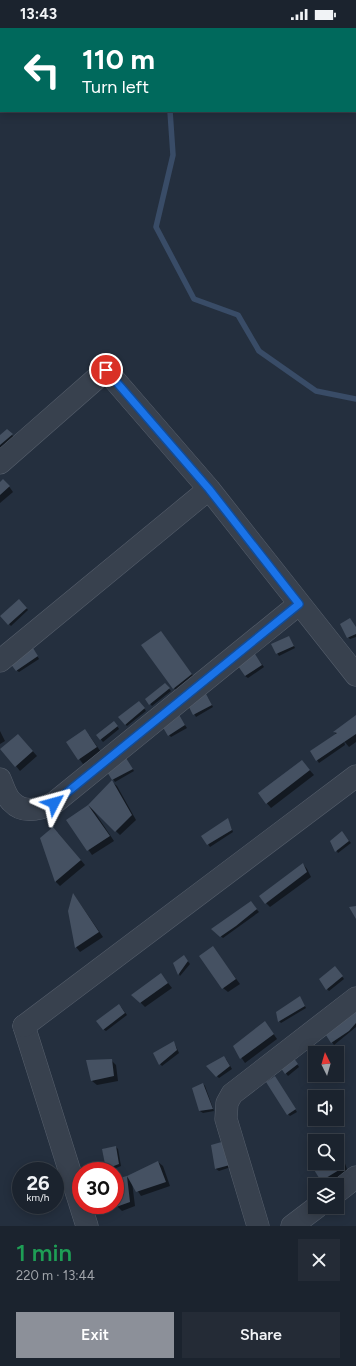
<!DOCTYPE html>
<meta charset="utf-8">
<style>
:root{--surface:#1b232e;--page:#242b36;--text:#f1f3f6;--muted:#a0a4aa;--line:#39404a;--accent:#8c9099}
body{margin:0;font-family:Figtree,sans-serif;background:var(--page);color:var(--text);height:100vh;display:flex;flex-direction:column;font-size:15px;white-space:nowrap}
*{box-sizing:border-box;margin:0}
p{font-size:13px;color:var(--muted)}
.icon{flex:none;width:22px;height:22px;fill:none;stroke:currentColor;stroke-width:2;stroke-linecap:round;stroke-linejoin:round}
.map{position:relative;height:1198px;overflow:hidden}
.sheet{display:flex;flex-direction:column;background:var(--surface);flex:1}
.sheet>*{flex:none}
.top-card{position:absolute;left:0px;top:0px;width:356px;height:84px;box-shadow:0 2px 10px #0003,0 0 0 1px var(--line);background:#00695c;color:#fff;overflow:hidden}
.needle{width:26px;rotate:355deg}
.buttons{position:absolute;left:308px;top:1018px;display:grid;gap:8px}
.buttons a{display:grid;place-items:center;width:36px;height:36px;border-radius:0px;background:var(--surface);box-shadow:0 2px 10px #0003,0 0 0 1px var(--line);font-size:20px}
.speed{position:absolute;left:12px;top:1134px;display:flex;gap:8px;font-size:20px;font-weight:700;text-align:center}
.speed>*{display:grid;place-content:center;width:52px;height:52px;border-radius:50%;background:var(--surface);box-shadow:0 2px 10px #0003,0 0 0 1px var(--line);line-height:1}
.speed small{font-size:10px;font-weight:400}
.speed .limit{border:6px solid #d22;background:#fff;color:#111}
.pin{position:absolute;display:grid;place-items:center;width:34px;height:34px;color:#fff;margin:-17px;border:2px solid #fff;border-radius:50%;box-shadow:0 1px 4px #0007}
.me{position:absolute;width:44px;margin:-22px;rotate:51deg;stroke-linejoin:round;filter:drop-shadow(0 0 3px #0008)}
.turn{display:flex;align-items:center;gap:14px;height:84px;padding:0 16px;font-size:18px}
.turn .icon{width:52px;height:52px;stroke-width:2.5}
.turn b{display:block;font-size:28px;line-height:34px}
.round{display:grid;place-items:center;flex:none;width:42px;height:42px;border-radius:0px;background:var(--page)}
.summary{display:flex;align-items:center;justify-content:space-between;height:68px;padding:0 16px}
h1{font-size:24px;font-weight:600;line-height:30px;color:#1e9e55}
.action{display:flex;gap:8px;margin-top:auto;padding:8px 16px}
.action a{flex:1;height:46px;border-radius:0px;background:var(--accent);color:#fff;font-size:16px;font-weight:600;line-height:46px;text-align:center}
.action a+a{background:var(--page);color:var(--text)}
.status{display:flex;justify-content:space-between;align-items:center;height:28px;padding:0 20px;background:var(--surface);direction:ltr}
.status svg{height:11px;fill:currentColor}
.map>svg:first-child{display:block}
.shadow{fill:#0007}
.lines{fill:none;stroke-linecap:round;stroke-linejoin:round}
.stream{stroke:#394c67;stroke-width:5.5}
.building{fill:#455162}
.minor-casing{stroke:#565f6c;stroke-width:23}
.tertiary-casing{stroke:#565f6c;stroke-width:23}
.minor{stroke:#38414e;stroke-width:22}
.tertiary{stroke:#38414e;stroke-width:22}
.route-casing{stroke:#114b97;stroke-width:10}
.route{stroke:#1a73e8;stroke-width:7}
</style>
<div class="status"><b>13:43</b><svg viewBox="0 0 49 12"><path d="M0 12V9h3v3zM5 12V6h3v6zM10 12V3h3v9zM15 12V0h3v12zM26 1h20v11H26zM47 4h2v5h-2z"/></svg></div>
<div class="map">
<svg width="356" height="1198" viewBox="0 0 356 1198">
<rect width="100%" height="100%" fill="#242f3e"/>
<path class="shadow" d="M7 402 14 409 0 421V408Z
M0 456 8 457 13 464 0 475Z
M19 572 28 582 11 598 1 588Z
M356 599V609L350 611 348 609Z
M161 604 194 649 176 662 174 660Z
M289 609 295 620 279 628 272 617Z
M35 624 39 631 19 644 16 642Z
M255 627 264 639 248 650 245 648Z
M165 656 171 663 152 678 146 671Z
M208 670 213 679 196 689 189 677Z
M141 676 146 683 127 698 125 696Z
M178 687 187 700 171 709 169 707Z
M356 688V714L349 719 344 713 345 717 319 735 311 723 337 707 334 704Z
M116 696 119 701 103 714 97 707Z
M0 703 5 713 0 716Z
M89 707 101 724 83 736 67 714Z
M22 711 37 728 20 743 16 738Z
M126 731 134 743 115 754 107 742Z
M306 738 314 747 271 780 259 766Z
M112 754 117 758 136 792 120 807 92 780 114 813 92 827 68 792 88 778Z
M228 792 233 804 210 819 203 808Z
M58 805 85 837 60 858 56 854 42 811Z
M344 807 351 815 338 825 331 813Z
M303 836 307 841 311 849 270 879 266 875Z
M74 867 103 909 80 924 76 919Z
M251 875 259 884 223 910 212 901Z
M213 920 240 956 228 964 223 960Z
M186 931 190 936 180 948 179 946Z
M337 942 344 951 329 963 327 961Z
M161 946 172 960 145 979 137 971Z
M300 970 306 980 281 995 279 993Z
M121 979 127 987 106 1003 103 1001Z
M356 980V999L334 1017 325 1004Z
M265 994 277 1011 245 1035 234 1019Z
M174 1014 179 1025 162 1038 160 1036Z
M293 1030 299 1039 288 1048 279 1036Z
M226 1031 232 1041 219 1050 207 1038Z
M111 1032 116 1037 118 1053 97 1057 92 1053Z
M276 1052 297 1084 290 1088 288 1086Z
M203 1056 205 1058 214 1083 203 1085 200 1083 193 1060Z
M212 1118 231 1139 219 1143 216 1141Z
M116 1119 118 1121 121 1138 109 1143 107 1141 104 1121Z
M338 1122 342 1127 348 1144 326 1157 312 1138 317 1135H337Z
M158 1134 163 1138 170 1158 141 1168 132 1154 135 1178 122 1183 117 1178 115 1152 128 1149Z"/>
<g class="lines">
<path class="stream" d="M186 1 187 0
M170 83 173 127 156 199 194 271 238 287 259 323 316 363 356 371"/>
</g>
<path class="building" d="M7 401 13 406 0 417V407Z
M3 451 10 458 0 467V454Z
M19 571 27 580 8 597 0 588Z
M350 590 356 599V606L347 610 340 596Z
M161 603 192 646 173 661 141 617Z
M289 608 294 618 276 626 271 616Z
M33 620 38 628 16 643 10 635Z
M255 626 262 637 245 648 238 638Z
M165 655 170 660 149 677 145 671Z
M206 666 212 677 193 687 188 677Z
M139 673 145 680 125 697 118 689Z
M178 685 185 697 168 708 161 696Z
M356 687V706L316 733 310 723 337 705 333 704Z
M114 693 118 698 100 712 96 707Z
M85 701 97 719 78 732 66 714Z
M18 706 33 723 15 739 0 721Z
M126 730 133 741 112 752 132 787 115 804 88 777 110 808 87 823 66 792 88 777 112 752 106 742Z
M302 732 310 742 266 776 258 765Z
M228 790 232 802 207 817 201 808Z
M53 799 81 832 55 854 40 810Z
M342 803 349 813 335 824 330 813Z
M303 835 307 844 265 876 259 868Z
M73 865 99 904 75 920 68 883Z
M251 873 257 881 236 898 220 909 211 901Z
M356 878V891L349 879Z
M213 918 236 951 222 961 199 928Z
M184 927 188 933 178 947 173 935Z
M335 938 343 948 326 962 319 951Z
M161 945 168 955 140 975 131 967Z
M300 968 305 978 278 994 276 984Z
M119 976 125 985 103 1002 96 993Z
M356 979V995L349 1003 331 1015 324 1004Z
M265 993 274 1006 240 1031 233 1018Z
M174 1013 177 1022 159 1037 153 1025Z
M291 1026 298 1036 285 1046 278 1036Z
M224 1028 230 1038 216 1049 206 1038Z
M112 1031 114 1048 91 1053 86 1032Z
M275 1048 296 1081 287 1087 266 1054Z
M203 1055 213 1081 199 1083 192 1060Z
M225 1113 230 1137 215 1141 211 1117Z
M116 1118 119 1136 106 1141 102 1121Z
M337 1120 344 1139 321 1153 311 1137 315 1135H337Z
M158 1133 166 1154 136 1164 127 1148 130 1174 116 1179 115 1151 127 1148Z"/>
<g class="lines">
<defs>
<path id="minor" d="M0 435 106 342 209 461 356 647
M0 633 209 461
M0 751C3 758 6 769 12 774 23 786 41 781 54 775L299 576
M24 998 87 1198
M337 1164 356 1149
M258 1198 226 1091 227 1075 232 1066 356 970
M292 1198 317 1179"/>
<path id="tertiary" d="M24 998 356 748"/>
</defs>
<use href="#minor" class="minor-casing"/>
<use href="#tertiary" class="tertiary-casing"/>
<use href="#minor" class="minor"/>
<use href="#tertiary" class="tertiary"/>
</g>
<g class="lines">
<defs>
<path id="route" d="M54 775 299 576 209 461 106 342"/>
</defs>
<use href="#route" class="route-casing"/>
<use href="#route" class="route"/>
</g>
</svg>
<div class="buttons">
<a><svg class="needle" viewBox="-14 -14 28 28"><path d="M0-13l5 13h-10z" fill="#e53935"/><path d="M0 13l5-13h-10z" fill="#a0a4aa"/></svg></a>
<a><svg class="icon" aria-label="sound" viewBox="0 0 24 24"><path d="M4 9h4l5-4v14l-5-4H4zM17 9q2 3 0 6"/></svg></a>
<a><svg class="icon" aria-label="search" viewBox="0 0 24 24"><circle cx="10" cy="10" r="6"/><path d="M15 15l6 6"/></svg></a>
<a><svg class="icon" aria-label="layers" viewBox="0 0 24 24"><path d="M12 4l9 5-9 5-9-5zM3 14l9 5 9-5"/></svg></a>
</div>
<div class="speed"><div>26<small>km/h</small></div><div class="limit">30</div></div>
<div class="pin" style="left:106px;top:342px;background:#d93025"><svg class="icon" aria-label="arrive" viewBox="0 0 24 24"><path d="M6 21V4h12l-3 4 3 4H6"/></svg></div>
<svg class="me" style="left:54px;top:775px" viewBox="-20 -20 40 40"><path d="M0-17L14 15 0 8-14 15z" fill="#1a73e8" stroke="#fff" stroke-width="4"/></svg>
<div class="top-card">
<div class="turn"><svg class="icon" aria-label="left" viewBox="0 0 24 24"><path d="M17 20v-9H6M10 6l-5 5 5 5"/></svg><div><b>110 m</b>Turn left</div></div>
</div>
</div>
<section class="sheet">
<div class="summary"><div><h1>1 min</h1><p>220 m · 13:44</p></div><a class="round"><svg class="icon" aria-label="close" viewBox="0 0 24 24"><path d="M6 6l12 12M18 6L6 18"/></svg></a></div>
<div class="action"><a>Exit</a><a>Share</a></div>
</section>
